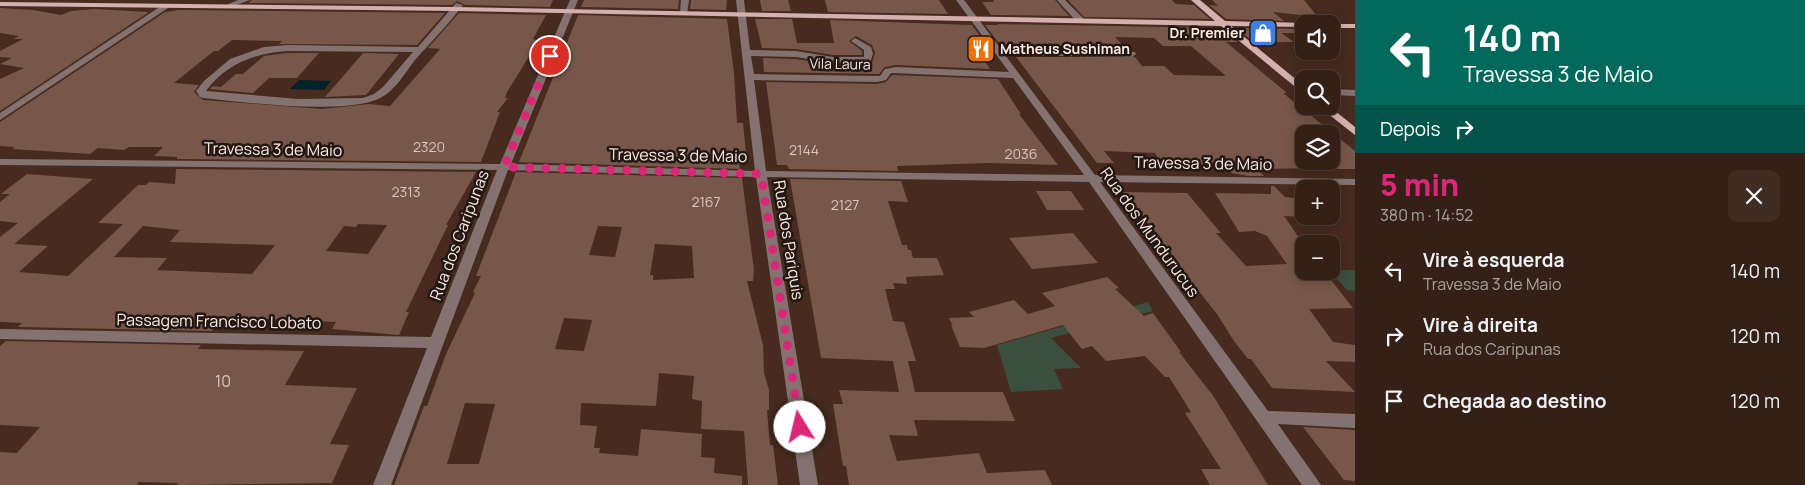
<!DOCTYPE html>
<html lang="pt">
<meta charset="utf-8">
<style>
:root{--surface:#342016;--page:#3f2d23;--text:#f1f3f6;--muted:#a9a3a1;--line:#4e3e35;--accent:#db2777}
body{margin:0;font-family:Manrope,sans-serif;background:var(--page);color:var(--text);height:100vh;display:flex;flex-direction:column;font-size:19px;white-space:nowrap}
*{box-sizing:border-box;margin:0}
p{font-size:16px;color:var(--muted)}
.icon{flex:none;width:28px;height:28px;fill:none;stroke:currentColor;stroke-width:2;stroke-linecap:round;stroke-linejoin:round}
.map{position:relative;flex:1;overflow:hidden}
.panel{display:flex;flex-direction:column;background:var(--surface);width:450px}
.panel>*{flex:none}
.hud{background:#00695c;color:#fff;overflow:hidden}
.buttons{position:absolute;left:1295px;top:15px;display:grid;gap:10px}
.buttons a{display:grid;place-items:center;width:45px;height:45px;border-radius:10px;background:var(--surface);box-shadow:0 2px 12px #0003,0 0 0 1px var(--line);font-size:25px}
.pin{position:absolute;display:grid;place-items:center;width:42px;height:42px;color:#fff;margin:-21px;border:2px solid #fff;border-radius:50%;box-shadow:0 1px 5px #0007}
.me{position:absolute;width:55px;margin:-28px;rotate:351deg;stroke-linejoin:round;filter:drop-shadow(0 0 4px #0008)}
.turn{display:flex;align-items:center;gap:18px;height:105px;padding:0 25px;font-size:22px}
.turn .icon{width:65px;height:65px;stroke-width:2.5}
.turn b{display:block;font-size:35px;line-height:42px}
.then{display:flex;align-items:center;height:48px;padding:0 25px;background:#0003;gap:10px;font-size:19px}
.round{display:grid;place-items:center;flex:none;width:52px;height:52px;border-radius:10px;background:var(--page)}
.summary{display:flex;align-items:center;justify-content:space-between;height:85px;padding:0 25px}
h1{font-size:30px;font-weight:800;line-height:38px;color:var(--accent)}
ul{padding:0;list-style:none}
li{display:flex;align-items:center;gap:15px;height:65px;padding:0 25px}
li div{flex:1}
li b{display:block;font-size:19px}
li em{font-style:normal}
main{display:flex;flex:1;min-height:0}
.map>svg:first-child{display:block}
.green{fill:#3c4e3e}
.water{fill:#012226}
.building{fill:#775749;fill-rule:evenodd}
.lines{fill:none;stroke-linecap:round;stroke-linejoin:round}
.minor{fill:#837270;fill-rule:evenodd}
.major{fill:#d3b0ad;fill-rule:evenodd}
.route{stroke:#db2777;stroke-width:9;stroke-dasharray:0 16.2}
.labels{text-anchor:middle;stroke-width:5;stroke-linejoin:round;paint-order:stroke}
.far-poi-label{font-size:14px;font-weight:bold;fill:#fdeae2;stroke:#231711;text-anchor:end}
.far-street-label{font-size:14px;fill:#fdeae2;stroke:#231711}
.number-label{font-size:14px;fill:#dcc5bc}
.street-label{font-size:16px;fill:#fdeae2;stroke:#231711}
.near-number-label{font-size:16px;fill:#dcc5bc}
</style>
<main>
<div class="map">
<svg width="1355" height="485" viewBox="0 0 1355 485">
<rect width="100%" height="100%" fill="#462b1e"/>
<path class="green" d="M1331 270H1355V291L1347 290 1330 271Z
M1148 302 1153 311 1051 338 1081 368 1054 369 1063 389 1011 392 997 345Z"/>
<path class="water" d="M299 80 331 81 324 90 290 89Z"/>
<path class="building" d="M252 0H553L550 7 465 5 457 1 452 5 248 3Z
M584 0H679L678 9 581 7Z
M691 0H727L726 10 690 9Z
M760 0H788L791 11H762Z
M825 0H939L948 14 828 12Z
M993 0H1055L1069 16 991 15 982 2H994Z
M1068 0H1172L1176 4 1194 5 1210 19 1084 17Z
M1212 0H1304L1318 17 1273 12 1284 21 1226 19 1209 5 1218 6Z
M0 8 33 10 61 15 71 11 94 9 149 12 0 111V79L24 68 0 64 12 58 0 57V51L23 39H13L19 36 0 33Z
M179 10 445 13 417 45 279 44 282 41 232 40 218 51H214L174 83 199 85 194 92 203 100 322 109 369 104 390 106 440 49 428 48 459 13 546 15 533 39 537 40 536 45 507 92 505 98H508L497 112H500L481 162 177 159V157L154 156 163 147H129L124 150 98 148 90 154 12 149 15 147 0 146V122L165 12Z
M578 15 727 19 734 73 737 123H743L747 163H739L740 169 519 162Z
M755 19H792L797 43H834L830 20 972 25 991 51H978L990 69 896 65 885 67 879 74 764 72 763 58 796 59 833 65H867L872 63 875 53 872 45 856 36 849 41 862 51V55H833L796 49 762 48Z
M997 24 1220 28 1238 42H1226L1287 93H1283L1355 151V169H1331V133L1304 132V161H1314L1322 168 1257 169 1264 176H1249L1231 173 1227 168 1161 165 1155 153 1104 151 1114 163H1097L1016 57H1135L1142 66H1164L1174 75 1226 76 1191 46H1163L1154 38 1115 37 1127 50 1002 47 985 25H999Z
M1236 28 1295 29 1301 33H1281L1294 42H1254Z
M287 53H319L297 78H269L253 93 210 89 213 86 221 87 236 74H243L264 56Z
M363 53 399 54 366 95 325 97Z
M892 75 998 79 1021 114H1019L1058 165 988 163 897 166 898 171 789 169 787 165H777L766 82 877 84 886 82Z
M176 169 476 172 446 225H448L406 312H409L399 335 332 329 336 322 224 317 212 331 18 327 22 323 0 322V237L18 223 0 221V202L10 194H1L27 174 93 179 14 244 48 246 19 272 68 276 123 224 98 223 138 185H146L149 182 175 184ZM358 224 387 225 368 254 326 251 344 226 356 227ZM143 226 180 230 170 242 275 245 252 274 157 270 167 258 114 257Z
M516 172 742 178 754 270 753 281H747L763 345 764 373 769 390V410H767L770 445H773L778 485H748L744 431 701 429 702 401 692 399 694 376 659 373 656 406 581 403 580 425 597 426 594 448H600L599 453 638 456 641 429 702 434 701 457 715 458 714 473 742 476V485H394L424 406H427L446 354 475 293 473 292 481 276H476ZM598 226 622 227 615 257 589 255ZM655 244 692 246 694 278 653 280V275H650ZM564 318 592 320 584 351 555 349ZM465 403 495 404 479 464H447Z
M790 179 901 181 908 202 888 201 902 245H907L908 250H911L913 258H937L944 275 906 277 907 284 893 283 895 289H885L893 321 904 322 916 361H908L915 392H1003L1015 421 914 420 918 436 889 435 897 461 979 453 987 473 1045 470 1052 485H849L846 466H843L833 404H843L839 390 899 392 893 361 821 358Z
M1271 186H1274L1285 197 1304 199V217L1284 216 1304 245V271H1324L1353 308 1309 309 1333 342 1355 345V362L1326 361 1355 392 1272 388 1251 359H1248L1234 341 1217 314 1158 240H1162L1143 218V211H1137L1122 192 1187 193 1221 233H1216L1246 266 1287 264 1267 236 1255 231 1239 232 1215 193 1271 194Z
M1036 191H1071L1084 210H1047Z
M1073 233 1098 263 1032 269 1009 238Z
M1107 277 1119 288 1115 289 1144 316 1153 313 1181 352H1179L1214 397 1268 485H1210L1201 469H1221L1185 413 1191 412 1169 377H1165L1145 356 1106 361 1092 346 1082 349 1063 325 984 348 960 347 951 325 953 326 949 318 974 317 969 312 1014 300 1028 314 1055 306 1042 293Z
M6 341 201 345 198 349 304 351 285 385 357 388 330 444 349 445 332 483 177 485 178 483 139 482 137 485H0V452L17 453 40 427 0 425V346Z
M1303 427 1355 430V481L1344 480Z"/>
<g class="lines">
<path class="minor" d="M238 0H250L228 8 224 6Z
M570 0H578L511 164 755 171 736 0H744L750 50 796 51 833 57H864V50L851 41 855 38 871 47 873 54 870 62 867 63H833L796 57 751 56 754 74 877 76H880L885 69 896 67 1009 72 956 0H964L1001 49 1135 52 1136 54 1132 57 1005 55 1095 175 1355 179V185L1100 182 1268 411 1355 414V428L1278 424 1321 485H1302L1089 182 767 177 818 485H800L756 177 508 170 391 485H373L427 348 0 339V329L431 337 497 170 0 165V159L500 164ZM891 73 1013 78 1084 175 766 171 754 80 877 82 886 80Z
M681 0H689L687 15 680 13Z
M1057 0H1065L1083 18V22H1077Z
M456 3 463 5C448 25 431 42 415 60 405 73 396 89 382 97 351 116 241 102 203 98L200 97 196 91 204 81 230 59 264 47 287 45 418 47ZM287 51 413 52 383 87 374 94 363 98 298 99 206 91C226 64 255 53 287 51Z
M164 4 171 6 0 120V113Z
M1331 89 1355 90V96L1331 95Z"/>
<path class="major" d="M1191 0H1200L1225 21 1307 23 1304 24V27L1231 26 1304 86V94L1221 26 455 11 0 6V2L455 7 1215 21Z
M1330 24H1355V28H1331Z
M1318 106H1329L1355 127V135Z"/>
</g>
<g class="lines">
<path class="route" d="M550 56 504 167 761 174 800 427"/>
</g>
<defs>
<symbol id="shop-square" viewBox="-11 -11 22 22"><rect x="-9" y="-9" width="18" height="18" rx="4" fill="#3f7fe0" stroke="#231711"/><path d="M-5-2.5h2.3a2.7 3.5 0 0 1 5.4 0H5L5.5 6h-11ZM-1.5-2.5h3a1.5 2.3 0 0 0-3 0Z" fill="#fff"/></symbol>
<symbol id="restaurant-square" viewBox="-11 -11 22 22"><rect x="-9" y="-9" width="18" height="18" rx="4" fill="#e8710a" stroke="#231711"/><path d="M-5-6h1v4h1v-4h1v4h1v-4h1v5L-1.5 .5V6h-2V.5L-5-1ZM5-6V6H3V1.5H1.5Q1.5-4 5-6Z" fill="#fff"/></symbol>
</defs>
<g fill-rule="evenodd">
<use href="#shop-square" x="1247" y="17" width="32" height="32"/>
<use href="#restaurant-square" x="965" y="33" width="32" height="32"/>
</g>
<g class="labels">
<g class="far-poi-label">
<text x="1244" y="38">Dr. Premier</text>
<text x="1000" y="54" text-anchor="start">Matheus Sushiman</text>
</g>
<g class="far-street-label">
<text transform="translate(840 64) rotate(1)" y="5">Vila Laura</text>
</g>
<g class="number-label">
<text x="429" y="152">2320</text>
<text x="804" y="155">2144</text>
<text x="1021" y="159">2036</text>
<text x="406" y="197">2313</text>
<text x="706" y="207">2167</text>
<text x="845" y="210">2127</text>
</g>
<g class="street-label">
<text transform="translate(273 149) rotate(1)" y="6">Travessa 3 de Maio</text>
<text transform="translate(678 155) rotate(1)" y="6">Travessa 3 de Maio</text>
<text transform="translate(1203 163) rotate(1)" y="6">Travessa 3 de Maio</text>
<text transform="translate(1150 232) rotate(54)" y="6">Rua dos Mundurucus</text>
<text transform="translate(459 235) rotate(-69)" y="6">Rua dos Caripunas</text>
<text transform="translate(789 240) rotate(81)" y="6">Rua dos Pariquis</text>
<text transform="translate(219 321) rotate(1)" y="6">Passagem Francisco Lobato</text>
</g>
<g class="near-number-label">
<text x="223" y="387">10</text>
</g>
</g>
</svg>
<div class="buttons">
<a><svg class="icon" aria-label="sound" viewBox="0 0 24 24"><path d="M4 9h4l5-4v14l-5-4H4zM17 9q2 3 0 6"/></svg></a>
<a><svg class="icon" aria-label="search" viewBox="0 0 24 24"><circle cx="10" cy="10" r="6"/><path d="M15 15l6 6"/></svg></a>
<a><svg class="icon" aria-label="layers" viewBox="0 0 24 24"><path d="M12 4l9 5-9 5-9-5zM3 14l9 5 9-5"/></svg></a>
<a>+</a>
<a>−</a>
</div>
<div class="pin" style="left:550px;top:56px;background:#d93025"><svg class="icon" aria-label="arrive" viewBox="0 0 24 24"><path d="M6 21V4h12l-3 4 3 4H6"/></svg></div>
<svg class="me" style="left:800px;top:427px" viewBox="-20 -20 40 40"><circle r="19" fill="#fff"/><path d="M0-13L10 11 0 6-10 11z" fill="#db2777"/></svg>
</div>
<section class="panel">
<div class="hud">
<div class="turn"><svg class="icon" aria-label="left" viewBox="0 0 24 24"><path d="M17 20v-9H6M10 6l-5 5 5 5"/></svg><div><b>140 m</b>Travessa 3 de Maio</div></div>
<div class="then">Depois<svg class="icon" aria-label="right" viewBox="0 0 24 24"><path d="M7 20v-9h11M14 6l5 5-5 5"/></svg></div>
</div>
<div class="summary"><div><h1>5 min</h1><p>380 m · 14:52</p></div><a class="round"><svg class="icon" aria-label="close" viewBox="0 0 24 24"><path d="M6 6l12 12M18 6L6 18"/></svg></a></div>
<ul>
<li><svg class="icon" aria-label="left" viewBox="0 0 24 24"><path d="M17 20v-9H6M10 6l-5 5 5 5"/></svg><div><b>Vire à esquerda</b><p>Travessa 3 de Maio</p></div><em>140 m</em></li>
<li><svg class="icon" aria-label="right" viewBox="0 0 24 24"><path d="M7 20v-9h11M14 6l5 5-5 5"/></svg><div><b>Vire à direita</b><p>Rua dos Caripunas</p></div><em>120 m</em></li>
<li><svg class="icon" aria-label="arrive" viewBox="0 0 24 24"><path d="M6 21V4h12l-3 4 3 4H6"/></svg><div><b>Chegada ao destino</b></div><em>120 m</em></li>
</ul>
</section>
</main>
